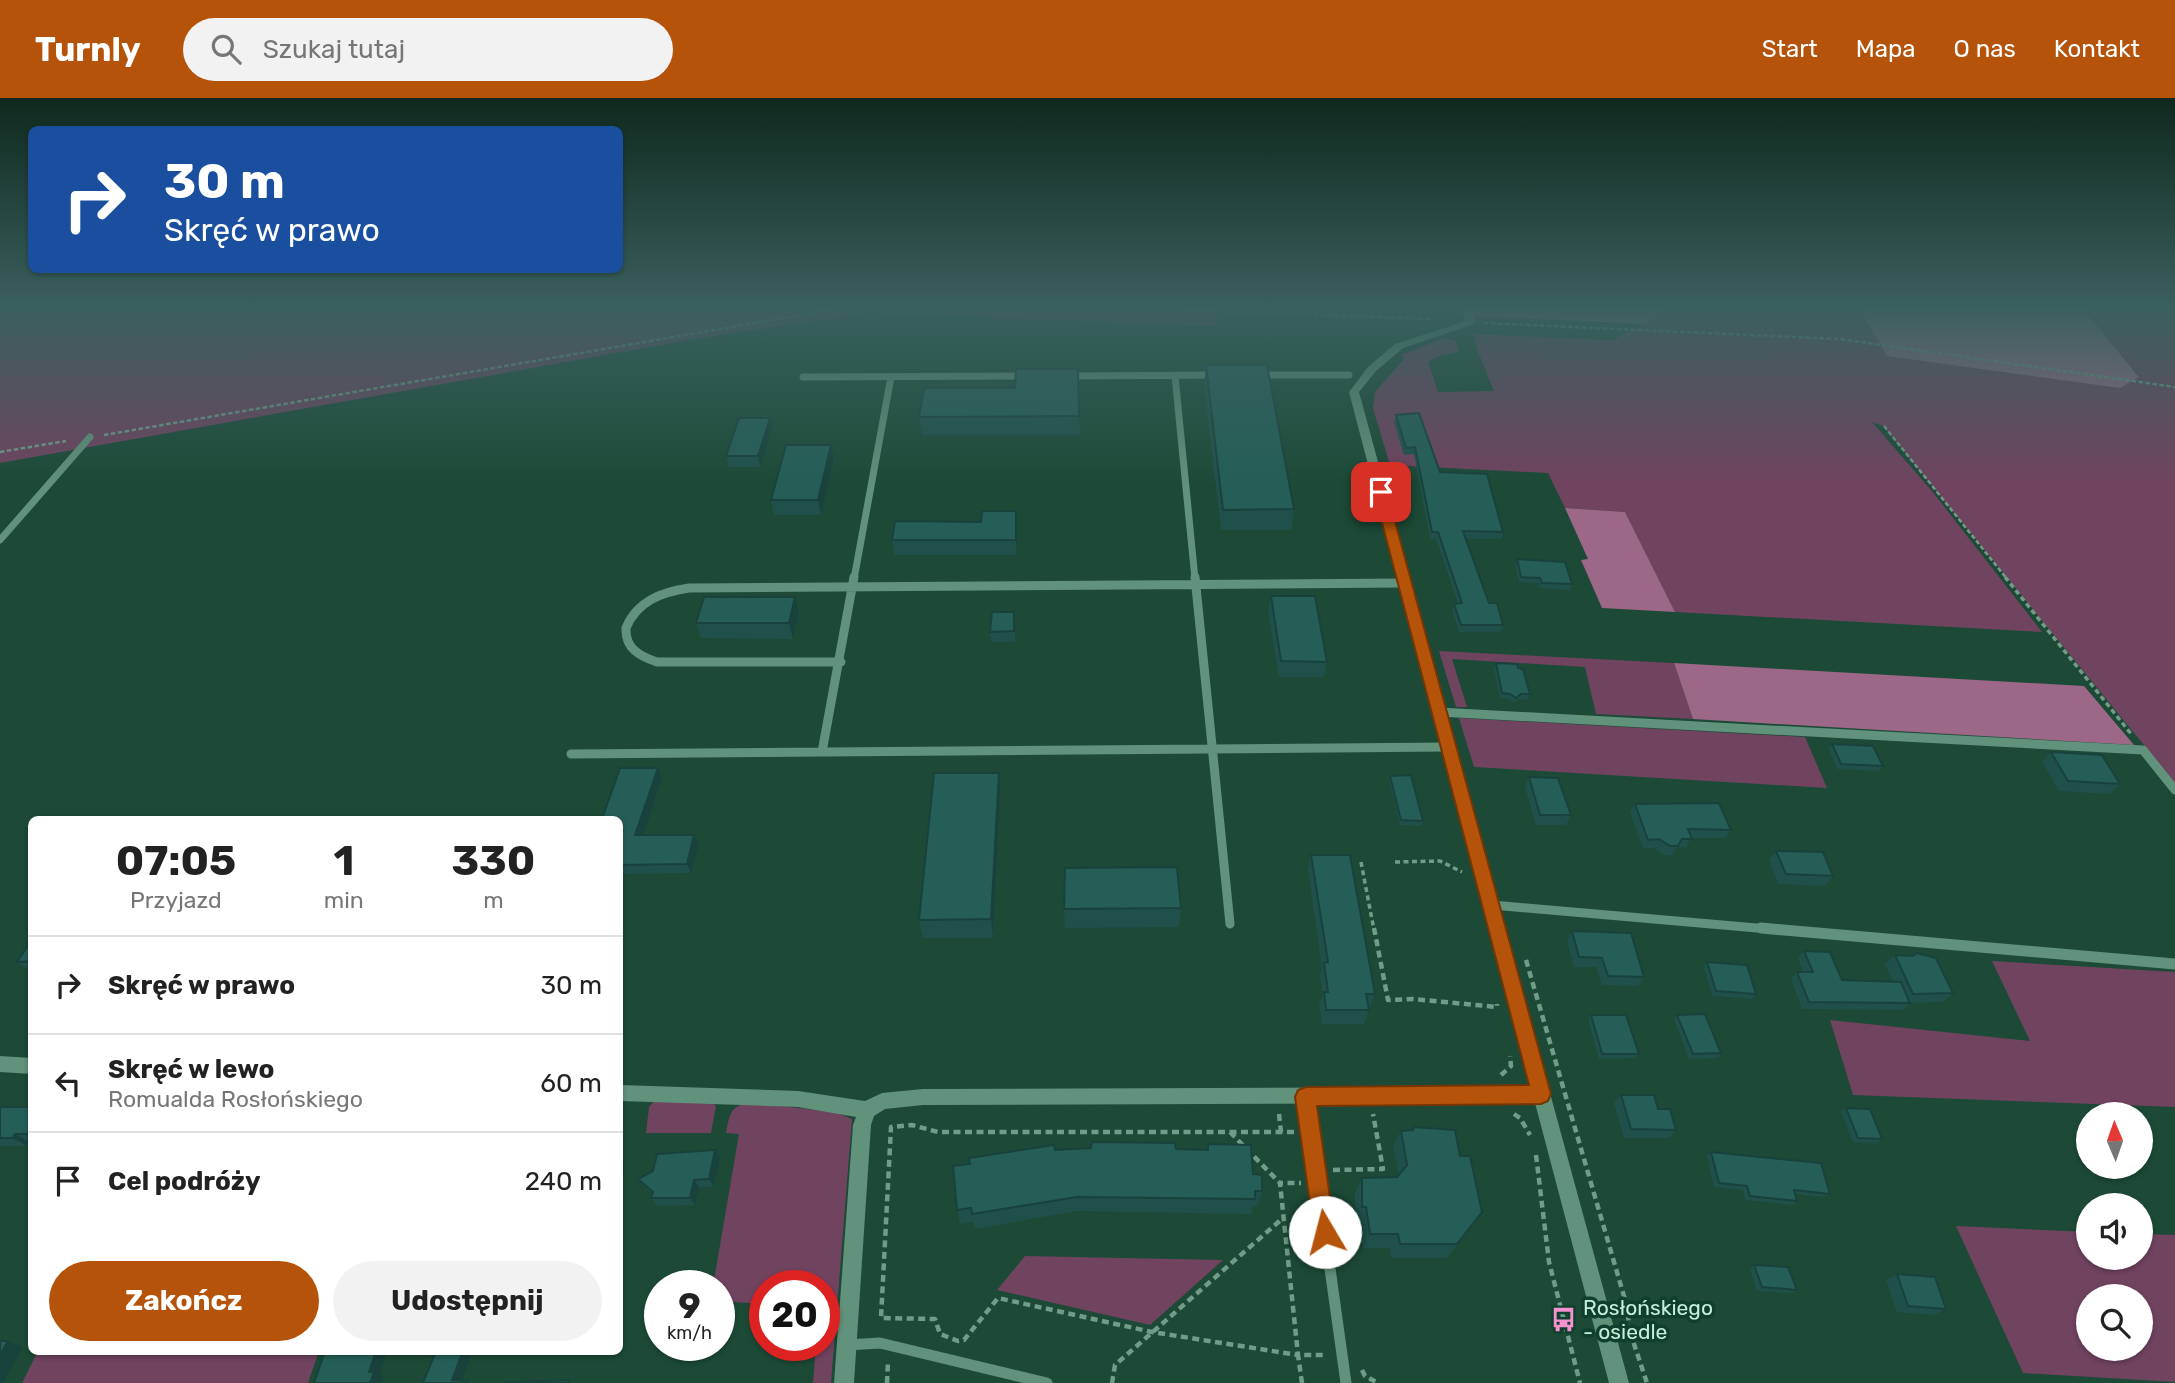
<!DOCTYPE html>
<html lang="pl">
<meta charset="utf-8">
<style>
:root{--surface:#fff;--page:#f2f2f2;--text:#222;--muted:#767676;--line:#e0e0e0;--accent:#b45309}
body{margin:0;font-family:Rubik,sans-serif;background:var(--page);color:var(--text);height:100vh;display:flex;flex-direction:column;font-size:26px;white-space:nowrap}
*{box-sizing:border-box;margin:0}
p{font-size:23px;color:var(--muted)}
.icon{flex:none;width:38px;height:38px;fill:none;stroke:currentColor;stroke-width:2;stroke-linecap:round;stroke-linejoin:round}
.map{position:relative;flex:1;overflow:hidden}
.sheet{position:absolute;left:28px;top:718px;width:595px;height:539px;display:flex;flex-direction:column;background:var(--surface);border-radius:10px;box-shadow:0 2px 5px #0004}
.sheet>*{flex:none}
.guide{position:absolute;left:28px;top:28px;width:595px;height:147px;border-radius:10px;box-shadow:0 2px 5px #0004;background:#1a4fa0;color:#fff;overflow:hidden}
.needle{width:46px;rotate:358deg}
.buttons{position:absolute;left:2076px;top:1004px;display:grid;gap:14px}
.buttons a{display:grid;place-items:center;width:77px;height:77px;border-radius:50%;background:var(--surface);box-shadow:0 2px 5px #0004;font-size:35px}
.speed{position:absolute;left:644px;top:1172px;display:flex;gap:14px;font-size:35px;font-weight:700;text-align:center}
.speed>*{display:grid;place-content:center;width:91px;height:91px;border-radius:50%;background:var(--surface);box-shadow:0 2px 5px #0004;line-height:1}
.speed small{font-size:18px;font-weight:400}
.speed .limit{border:10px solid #d22;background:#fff;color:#111}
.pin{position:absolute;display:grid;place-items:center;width:60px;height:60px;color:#fff;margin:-30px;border-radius:14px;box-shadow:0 4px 10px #0006}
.me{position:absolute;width:77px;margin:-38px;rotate:352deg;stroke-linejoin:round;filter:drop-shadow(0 0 5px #0008)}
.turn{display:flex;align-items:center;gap:24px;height:147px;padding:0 21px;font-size:32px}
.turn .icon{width:91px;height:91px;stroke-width:2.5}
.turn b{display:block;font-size:49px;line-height:60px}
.eta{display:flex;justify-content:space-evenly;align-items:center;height:119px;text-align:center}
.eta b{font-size:42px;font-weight:700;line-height:49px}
.button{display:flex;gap:14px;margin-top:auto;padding:14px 21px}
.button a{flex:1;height:80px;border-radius:42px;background:var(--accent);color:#fff;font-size:28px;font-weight:700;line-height:80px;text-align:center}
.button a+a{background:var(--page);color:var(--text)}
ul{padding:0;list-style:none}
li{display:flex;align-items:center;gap:21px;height:98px;padding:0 21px;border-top:2px solid var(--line)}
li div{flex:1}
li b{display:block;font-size:26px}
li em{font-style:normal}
header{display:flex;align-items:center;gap:42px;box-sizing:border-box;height:98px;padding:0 35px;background:var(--accent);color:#fff}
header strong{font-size:33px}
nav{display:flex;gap:38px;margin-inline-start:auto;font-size:24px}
.search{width:490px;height:63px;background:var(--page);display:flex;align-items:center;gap:18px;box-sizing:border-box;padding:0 24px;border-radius:38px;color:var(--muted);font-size:26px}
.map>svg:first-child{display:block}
.green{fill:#70435f;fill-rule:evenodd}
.forest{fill:#9d6787}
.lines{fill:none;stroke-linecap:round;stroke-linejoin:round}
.path-far2{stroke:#709c88;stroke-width:2.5;stroke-dasharray:4.5 2.5;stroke-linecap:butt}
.path-far1{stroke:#709c88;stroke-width:3.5;stroke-dasharray:5 3.5;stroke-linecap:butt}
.path{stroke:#709c88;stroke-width:4.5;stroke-dasharray:7 4.5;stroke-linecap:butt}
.service-far2{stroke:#61927b;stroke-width:7}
.service-far1{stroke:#61927b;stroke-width:9}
.service{stroke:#61927b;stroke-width:11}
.minor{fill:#61927b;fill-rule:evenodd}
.wall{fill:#1f514a}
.shaded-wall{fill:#19423c}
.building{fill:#245e56;stroke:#19423c;stroke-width:2}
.route{fill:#b45309;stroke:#753606;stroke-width:2}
.labels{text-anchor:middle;stroke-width:7;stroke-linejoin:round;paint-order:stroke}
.near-poi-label{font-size:21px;fill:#c6efda;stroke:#0f402d;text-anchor:start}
</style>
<header>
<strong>Turnly</strong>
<div class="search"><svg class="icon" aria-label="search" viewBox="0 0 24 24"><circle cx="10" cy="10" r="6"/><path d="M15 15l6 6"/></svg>Szukaj tutaj</div>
<nav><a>Start</a><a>Mapa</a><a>O nas</a><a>Kontakt</a></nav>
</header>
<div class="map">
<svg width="2175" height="1285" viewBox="0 0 2175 1285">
<rect width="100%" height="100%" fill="#1c4a37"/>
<path class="green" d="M0 208H1224L1219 211 1215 228 871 214 694 241 0 365Z
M1674 208H1858L1859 214 2120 290 2139 278 2081 208H2175V685L1883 328 1872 324 1932 393 2042 534 1675 514 1625 414 1565 410 1548 375 1390 367 1373 310 1375 294 1404 261 1401 257 1444 240 1456 243 1459 254 1441 257 1428 264 1438 294 1494 293 1477 251 1474 236 1613 242Z
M1439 553 1674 565 1693 621 1596 616 1585 569 1452 561 1467 609H1456Z
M1459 620 1805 639 1827 690 1474 669Z
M1992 863 2175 874V1009L1853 997 1830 922 2030 943Z
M656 1001 710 1003 716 1008 711 1035H646L649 1009Z
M754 1005 835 1014 852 1021 831 1285H813L816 1248H824V1188H765V1206L719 1203V1188H713L739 1036 726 1035C730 1014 731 1006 754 1005Z
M1956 1128 2088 1134V1160H2140V1136L2175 1137V1284L2023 1275ZM2088 1199H2140V1251H2088Z
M1025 1158 1223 1162 1150 1227 997 1192Z
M38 1253H319L308 1285H22Z"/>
<path class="forest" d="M1462 208H1674L1643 226 1468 218Z
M1858 208H2081L2139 279 2120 290 1887 258Z
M1565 410 1625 414 1675 514 1602 510 1581 462 1588 461Z
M1674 565 2084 588 2134 647 1693 621Z"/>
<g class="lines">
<path class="path-far2" d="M1083 208 1431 221
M1484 225 1840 241 2175 289
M1884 328 2007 481
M104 337 854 208
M0 354 66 343"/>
<path class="path-far1" d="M2005 479 2132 637
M1361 764 1374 832
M1395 764 1440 763 1462 774"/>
<path class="path" d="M1374 830 1388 902 1413 901 1497 909V906
M1526 862 1628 1212 1629 1235
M1501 977 1511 968 1510 958
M1279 1016 1281 1034
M1514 1016 1520 1020 1530 1037
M1230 1034 1280 1085
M1294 1034H938L912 1027 891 1029 881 1220 935 1221 940 1236 958 1243 964 1242 998 1200 1152 1234 1298 1257 1280 1085H1301
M1536 1057 1549 1164 1580 1285
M1333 1072 1383 1071 1373 1016
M1630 1234 1647 1285
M1362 1272 1365 1278 1378 1285
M887 1285 888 1263
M1112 1285 1115 1267 1283 1120
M1302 1285 1298 1257H1325"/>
<path class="service-far2" d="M1260 277H1349
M1068 278 1215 277
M1175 278 1195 481
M803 279 1026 278
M0 442 90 339
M854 481 891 279"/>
<path class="service-far1" d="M1195 479 1230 826
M841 564H657C639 558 625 550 626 530 637 503 662 494 689 490L1405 485
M1439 614 2143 652 2175 692
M822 654 854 479
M571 656 1449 649
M1492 807 1781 832"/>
<path class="service" d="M1761 830 2175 866
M1306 999 1346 1285
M847 1247 880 1245 1047 1285"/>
<path class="minor" d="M1459 208H1469L1476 224 1474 226 1403 250 1376 273 1359 294 1629 1285H1609L1535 1005 923 1007 885 1011 874 1018 871 1027 854 1285H834L853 1027 856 1019 798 1009 620 1003V987L798 993 865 1003 882 995 923 991 1531 989 1349 294 1368 269 1395 246 1466 223Z
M0 958 32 960V976L0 974Z"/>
</g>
<path class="wall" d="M1206 267 1294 411 1291 432H1221L1204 287Z
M1015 290 1079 318 1080 337H922L919 319Z
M1396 317 1440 374 1503 434 1501 441H1466L1489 505 1503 527 1501 534H1459L1452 513 1454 506 1458 505 1436 441H1430L1414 356 1404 357 1394 324Z
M772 330 760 369H729L726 358Z
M831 347 834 362 821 417H774L771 402Z
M1016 413 1017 457H894L892 442 981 424Z
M1517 461 1572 486 1570 492 1540 490 1538 485 1519 484 1515 466Z
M1271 498 1327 564 1324 579H1279L1268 513Z
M795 499 799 514 793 541 701 540 696 525Z
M1015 524V544H991L990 534Z
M1496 565 1518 570 1530 596 1527 602 1518 601 1514 605 1508 601 1500 600 1494 570Z
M1832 646 1883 668 1879 673 1837 671 1829 651Z
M2051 654 2120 686 2110 696 2059 693 2042 664Z
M658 670 662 680 643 737 699 747 691 775 620 776V721Z
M999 675 1000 694 993 840H923L919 822Z
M1390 678 1423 723 1421 728 1400 727 1389 683Z
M1529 679 1571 717 1566 727H1536L1525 689Z
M1635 706 1731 732 1725 740H1691L1686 749H1677L1672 757H1664L1654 750H1643L1630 714Z
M1776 753 1833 778 1825 788 1778 786 1769 762Z
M1311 757 1375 896 1370 909H1368L1369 912 1364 926H1322L1319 907 1323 897 1320 878 1322 870 1308 772Z
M1181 810 1179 829 1065 830 1064 811Z
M1572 833 1644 879 1638 888 1602 887 1596 869H1574L1567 842Z
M32 841V873H29L17 864Z
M1804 853 1842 882 1893 883 1885 866 1895 857 1953 895 1943 904 1910 905 1903 912 1802 911 1791 881 1797 874H1803L1798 860Z
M1707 864 1756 896 1752 901 1712 898 1704 868Z
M1591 917 1639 956 1635 960 1599 961 1588 921Z
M1677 917 1721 955 1718 960 1689 961 1674 921Z
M1621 997 1658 1011 1676 1032 1669 1040H1624L1614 1005Z
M0 1009H32V1044H29L27 1048H0Z
M1846 1010 1882 1041 1877 1045 1853 1044 1841 1014Z
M1414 1029 1460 1058 1482 1114 1447 1160H1391L1390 1150H1363L1359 1123H1355V1095L1362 1080 1397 1079 1399 1078 1393 1048 1401 1033 1412 1032Z
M1208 1046 1253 1076 1262 1093 1258 1108H1253L1251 1116 1077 1113 975 1131 973 1124 960 1126 957 1112 970 1066 1055 1052H1207Z
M715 1052 720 1060 714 1089H699L695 1107 657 1108 651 1100 652 1096 638 1081Z
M1711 1054 1830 1096 1825 1099 1795 1096 1797 1103 1793 1107 1745 1102 1743 1092 1714 1089 1707 1058Z
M1754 1167 1797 1192 1792 1195 1757 1193 1750 1171Z
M1897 1176 1946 1211 1934 1217 1897 1214 1886 1182Z"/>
<path class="shaded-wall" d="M770 320 772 330 760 369 758 358Z
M831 347 834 362 821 417 818 402Z
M1016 413 1017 427V457L1016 442Z
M795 499 799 514 793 541 789 525Z
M658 670 662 680 640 747 635 737Z
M999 675 1000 694 993 840 991 821Z
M694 737 699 747 691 775 687 766Z
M15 1036 29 1044 27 1048 13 1040Z
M715 1052 720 1060 714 1089 709 1081Z
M620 1061 625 1067 620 1091Z
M694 1082 699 1089 695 1107 690 1100Z
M8 1243 23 1249 3 1285H0V1257Z
M376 1253H387L380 1277 384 1280 382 1285H370L369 1274Z
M463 1253H473L461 1285 452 1282Z"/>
<path class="building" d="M1206 267H1267L1294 411 1223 412Z
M1016 271H1078L1079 318 919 319 924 290H1015Z
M1419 315 1440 374 1487 376 1503 434 1463 433 1489 505H1497L1503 527H1461L1454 506 1462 505 1438 434H1432L1415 349 1406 350 1396 317Z
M739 320H770L758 358H726Z
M786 347H831L818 402H771Z
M982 413H1016V442H892L895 423 981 424Z
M1517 461 1565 464 1572 486 1542 485 1540 480 1521 479Z
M1271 498H1315L1327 564 1281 563Z
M704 499H795L789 525H696Z
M992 514H1014V533L990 534Z
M1496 565 1517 566 1518 570 1523 571 1530 596H1521L1516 600 1510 596 1502 595Z
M1832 646 1873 648 1883 668 1841 666Z
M2051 654 2102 657 2120 686 2068 683Z
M620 670H658L635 737H694L687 766 620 767V721H602Z
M934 675H999L991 821 919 822Z
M1411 677 1423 723 1401 722 1390 678Z
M1529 679 1558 680 1571 717H1540Z
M1719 705 1731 732 1688 731 1692 741H1682L1678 748H1670L1659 741 1648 742 1635 706Z
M1776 753 1823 754 1833 778 1786 776Z
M1311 757H1350L1375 896H1366L1369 912H1326L1324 894H1328L1324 865 1328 864Z
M1177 769 1181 810 1064 811 1065 770Z
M1572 833 1631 835 1644 879 1608 878 1602 860 1579 859Z
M32 841V863L17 864Z
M1804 853 1830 854 1842 882 1901 884 1910 905 1809 904 1797 874H1813Z
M1916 855 1936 860 1953 895 1913 896 1895 857 1913 858Z
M1707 864 1747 867 1756 896 1716 893Z
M1705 916 1721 955 1693 956 1677 917Z
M1591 917H1626L1639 956H1602Z
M1621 997H1654L1658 1011H1670L1676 1032 1631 1031Z
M0 1009H31L29 1012H32V1036H15L13 1040H0Z
M1846 1010 1870 1011 1882 1041 1858 1040Z
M1414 1029 1455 1032 1460 1058H1470L1482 1114 1457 1146H1400L1398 1136H1370L1366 1109H1362V1080L1397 1079 1407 1067 1401 1033 1413 1032Z
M1092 1044 1175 1045 1176 1051 1208 1052V1046L1251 1047 1253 1076 1262 1077V1093H1255V1101L1077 1099 972 1116 971 1110 957 1112 953 1068 970 1066 969 1060 1054 1047 1055 1052 1091 1050Z
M715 1052 709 1081 694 1082 690 1100H651L653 1094 638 1081 653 1073 657 1056Z
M1711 1054 1821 1065 1830 1096 1794 1092 1797 1103 1750 1098 1747 1088 1719 1085Z
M1754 1167 1788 1169 1797 1192 1762 1189Z
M1897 1176 1935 1179 1946 1211 1908 1208Z
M0 1243H8L0 1257Z
M325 1253H376L369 1274H374L370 1285H314Z
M429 1253H463L452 1282 468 1283 467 1285H423L434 1258 428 1257Z
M569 1282V1285H504Z"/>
<linearGradient id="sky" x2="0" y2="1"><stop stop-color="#0f291e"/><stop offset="0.54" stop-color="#3a605e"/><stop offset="1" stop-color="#3a605e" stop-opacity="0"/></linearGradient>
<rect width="2175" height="388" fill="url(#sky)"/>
<path class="route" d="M1381 390 1387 394 1551 996 1548 1003 1541 1006 1317 1008 1335 1134 1332 1142 1325 1145 1317 1142 1314 1134 1295 999 1298 992 1306 989 1529 987 1374 394Z"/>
<defs>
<symbol id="bus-bare" viewBox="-9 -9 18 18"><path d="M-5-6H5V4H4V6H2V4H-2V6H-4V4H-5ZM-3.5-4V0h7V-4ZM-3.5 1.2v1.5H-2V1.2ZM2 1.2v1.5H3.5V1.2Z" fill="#f690cf" stroke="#0f402d" stroke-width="2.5" paint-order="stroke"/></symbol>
</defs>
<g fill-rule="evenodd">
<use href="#bus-bare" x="1546" y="1204" width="35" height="35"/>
</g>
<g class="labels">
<g class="near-poi-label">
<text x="1583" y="1217">Rosłońskiego<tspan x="1583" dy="24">- osiedle</tspan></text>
</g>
</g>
</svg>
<div class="buttons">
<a><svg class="needle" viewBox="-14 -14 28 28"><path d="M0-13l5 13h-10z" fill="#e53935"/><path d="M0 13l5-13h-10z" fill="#767676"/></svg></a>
<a><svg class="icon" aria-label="sound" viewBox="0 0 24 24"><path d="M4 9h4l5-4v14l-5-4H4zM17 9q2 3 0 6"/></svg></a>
<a><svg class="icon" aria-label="search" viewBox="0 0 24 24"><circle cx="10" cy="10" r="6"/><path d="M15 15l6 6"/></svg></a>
</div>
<div class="speed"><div>9<small>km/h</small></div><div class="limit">20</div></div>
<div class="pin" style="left:1381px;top:394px;background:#d93025"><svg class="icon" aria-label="arrive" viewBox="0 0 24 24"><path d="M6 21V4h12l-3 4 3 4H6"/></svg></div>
<svg class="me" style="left:1325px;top:1134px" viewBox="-20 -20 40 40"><circle r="19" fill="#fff"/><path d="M0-13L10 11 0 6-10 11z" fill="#b45309"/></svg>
<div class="guide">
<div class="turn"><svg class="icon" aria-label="right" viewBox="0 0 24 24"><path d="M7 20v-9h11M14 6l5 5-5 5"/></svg><div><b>30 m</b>Skręć w prawo</div></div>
</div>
<section class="sheet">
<div class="eta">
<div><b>07:05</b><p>Przyjazd</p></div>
<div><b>1</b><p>min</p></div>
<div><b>330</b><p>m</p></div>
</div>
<ul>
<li><svg class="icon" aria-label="right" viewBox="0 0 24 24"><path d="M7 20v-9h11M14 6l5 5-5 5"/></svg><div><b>Skręć w prawo</b></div><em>30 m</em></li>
<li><svg class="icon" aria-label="left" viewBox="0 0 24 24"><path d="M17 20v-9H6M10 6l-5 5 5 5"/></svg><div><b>Skręć w lewo</b><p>Romualda Rosłońskiego</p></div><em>60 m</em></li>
<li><svg class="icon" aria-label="arrive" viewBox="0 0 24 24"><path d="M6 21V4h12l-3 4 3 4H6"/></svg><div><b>Cel podróży</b></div><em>240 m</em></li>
</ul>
<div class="button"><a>Zakończ</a><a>Udostępnij</a></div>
</section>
</div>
